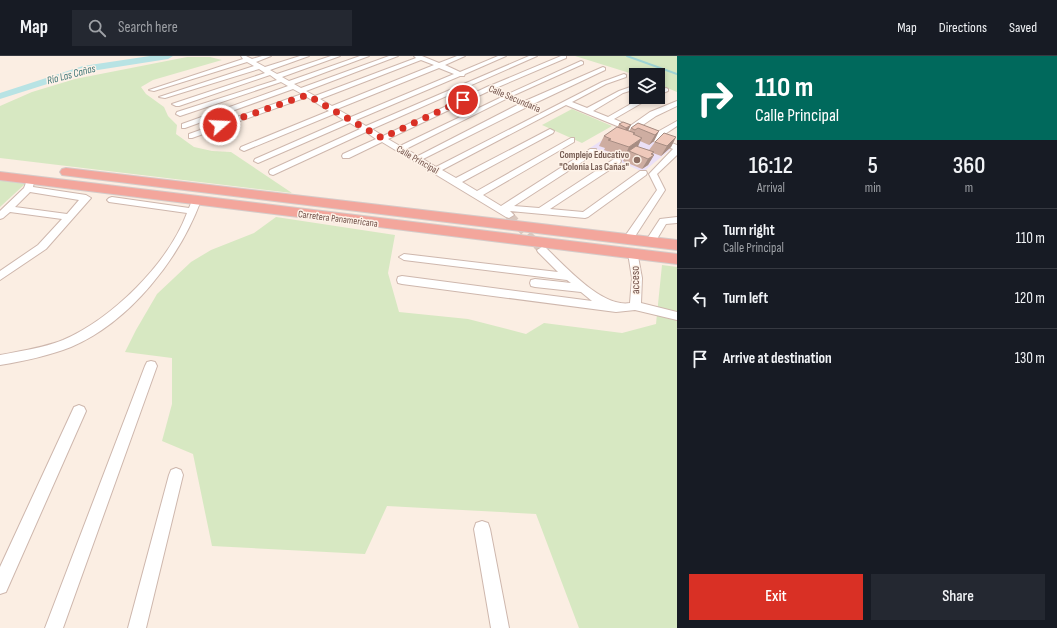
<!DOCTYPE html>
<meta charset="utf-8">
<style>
:root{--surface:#171b24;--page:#242831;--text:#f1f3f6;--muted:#9ea1a6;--line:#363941;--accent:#d93025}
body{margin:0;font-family:"Sofia Sans Condensed",sans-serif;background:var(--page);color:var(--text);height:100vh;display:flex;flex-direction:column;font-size:15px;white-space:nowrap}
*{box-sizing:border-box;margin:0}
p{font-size:13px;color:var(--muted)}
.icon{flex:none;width:22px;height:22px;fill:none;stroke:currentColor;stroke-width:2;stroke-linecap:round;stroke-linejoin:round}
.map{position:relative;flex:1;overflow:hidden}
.panel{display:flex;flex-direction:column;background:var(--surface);width:380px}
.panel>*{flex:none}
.hud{background:#00695c;color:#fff;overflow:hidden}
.tools{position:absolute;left:629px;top:12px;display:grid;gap:8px}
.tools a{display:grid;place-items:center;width:36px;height:36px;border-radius:0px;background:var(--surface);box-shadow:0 2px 6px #0003;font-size:20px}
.pin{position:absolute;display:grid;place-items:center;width:34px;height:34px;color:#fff;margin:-17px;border:2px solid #fff;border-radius:50%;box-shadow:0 1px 4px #0007}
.me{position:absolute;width:44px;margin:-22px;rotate:71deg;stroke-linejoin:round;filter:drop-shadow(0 0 3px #0008)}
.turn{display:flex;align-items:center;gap:14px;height:84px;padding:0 12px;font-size:18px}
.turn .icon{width:52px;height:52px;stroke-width:2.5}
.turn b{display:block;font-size:28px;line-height:34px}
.eta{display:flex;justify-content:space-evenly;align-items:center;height:68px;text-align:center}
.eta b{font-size:24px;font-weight:600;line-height:28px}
.primary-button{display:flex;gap:8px;margin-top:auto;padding:8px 12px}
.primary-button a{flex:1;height:46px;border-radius:0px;background:var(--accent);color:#fff;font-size:16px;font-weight:600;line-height:46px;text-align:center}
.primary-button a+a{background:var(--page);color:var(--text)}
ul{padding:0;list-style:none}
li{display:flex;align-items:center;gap:12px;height:60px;padding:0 12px;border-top:1px solid var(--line)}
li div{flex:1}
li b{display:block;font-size:15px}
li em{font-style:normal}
header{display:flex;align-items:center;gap:24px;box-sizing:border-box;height:56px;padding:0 20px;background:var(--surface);border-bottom:1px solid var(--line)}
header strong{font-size:19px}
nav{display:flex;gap:22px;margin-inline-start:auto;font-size:14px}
.search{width:280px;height:36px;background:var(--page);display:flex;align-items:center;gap:10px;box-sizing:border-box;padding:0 14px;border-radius:0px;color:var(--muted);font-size:15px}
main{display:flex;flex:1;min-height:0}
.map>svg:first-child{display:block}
.education{fill:#ebe0f7}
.green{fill:#d7e8c2}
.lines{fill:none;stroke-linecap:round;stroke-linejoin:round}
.stream{stroke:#9fd4d5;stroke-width:2}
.river{fill:#b8e3e4;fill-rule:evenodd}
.minor-tunnel{stroke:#d9c7bd;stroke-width:9;stroke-dasharray:9 4.5;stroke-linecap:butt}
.minor-casing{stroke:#ceb7ad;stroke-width:2}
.highway-casing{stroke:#d5cbc9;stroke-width:2}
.minor{fill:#fff;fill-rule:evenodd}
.highway{fill:#f3a69c;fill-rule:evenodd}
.wall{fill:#ceada1}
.shaded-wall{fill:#a78d83}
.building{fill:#efc9bb;stroke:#a78d83}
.route{stroke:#d93025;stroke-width:7;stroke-dasharray:0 12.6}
.education-dot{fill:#8d6e63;stroke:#fef3e9;stroke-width:1.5}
.labels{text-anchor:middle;stroke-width:3;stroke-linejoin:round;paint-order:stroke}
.far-street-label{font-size:10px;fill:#72524a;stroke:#fef3e9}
.far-education-label{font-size:10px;font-weight:bold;fill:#785e54;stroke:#fef3e9;text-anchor:end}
.far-water-label{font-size:11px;font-style:italic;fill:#3f7677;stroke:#fef3e9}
.street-label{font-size:12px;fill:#72524a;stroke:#fef3e9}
</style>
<header>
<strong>Map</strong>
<div class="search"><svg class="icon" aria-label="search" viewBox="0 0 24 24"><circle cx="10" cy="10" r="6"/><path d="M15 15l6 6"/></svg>Search here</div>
<nav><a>Map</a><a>Directions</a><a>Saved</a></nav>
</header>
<main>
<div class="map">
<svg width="677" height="572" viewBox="0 0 677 572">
<rect width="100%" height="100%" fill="#fbeee3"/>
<path class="education" d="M622 71 672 92 643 116 590 92Z"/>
<path class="green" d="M575 0H677V36L658 28V19H636Z
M187 1H210L222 4 153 24 141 31 146 38 164 51 168 60 177 69 176 78 194 91 212 95 231 96 292 137 0 102V50L32 36 75 23Z
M572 53 612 70 582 87 542 69Z
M0 124 25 128 0 151Z
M276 161 395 179 388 217 399 256 468 263 526 278 544 267 622 277 656 268 662 209 677 211V572H579L536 458 387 450 365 498 212 490 193 398 162 385 172 348V302L125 296 136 274 157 238 191 206 211 194 254 177Z"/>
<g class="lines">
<path class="stream" d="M627 0 677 18"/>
<path class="river" d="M150 0H173L168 3 85 16 0 43V37L83 10Z"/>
<path class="minor-tunnel" d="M509 159 542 194"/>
<defs>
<path id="minor" d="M241 0H246L252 3 262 0H271L256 6 265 11 300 0H309L270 14 277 18 331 0H340L282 21 289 25 360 0H369L294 28 301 32 389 0H398L306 35 315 40 416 2 414 0H422L439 7 457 0H465L445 9 460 16 498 0H506L465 18 464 20H460L356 64 366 70 529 0H537L372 73 383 80 489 30 492 29 561 0H566V2L491 34 388 83 400 90 508 38 581 5 583 6V8L512 40 406 93 418 100 525 45 603 11 605 12V14L531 49 423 103 436 111 602 26 624 18 626 19V21L606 28 572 46 587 52 619 35 636 29V33L623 37 593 55 608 61 643 41H652L614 63 630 70 650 56 677 45V50L656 60 637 73 652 79 677 65V70L659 82 677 89V99L657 118 665 134 632 185 628 186 623 183 657 134 649 118 673 93 566 49 442 114 456 122 550 73 554 75 553 77 462 126 477 135 571 82H574V86L483 139 501 150 590 93H596V97L514 150 539 152 614 103H620L621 105 620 107 550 153 583 156 640 115H646L647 117 646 119 588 161 585 162 510 155 514 159 509 162 506 161 382 86 349 102H343L342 100 343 98 376 83 366 76 273 119 270 118 269 116 270 114 360 73 350 67 258 107 254 105 255 103 344 64 334 58 244 95 240 93 241 91 329 55 307 41 192 82H189V78L302 38 293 33 185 72H182V68L288 30 281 26 180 60 176 58 177 56 277 24 270 19 179 50H176L172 48 265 17 259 13 165 42 159 41 254 10 247 6 154 35 149 34 243 3ZM421 4 434 9 332 50 320 43ZM439 12 454 18 351 61 337 53Z
M666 32 668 33V35L658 39V35Z
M30 123 34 126 33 131 86 139 91 142 46 193 0 224V215L38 189 62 163 10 156 3 162 0 163V155L24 132 27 124ZM30 136 79 144 67 158 15 151Z
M112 141 189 152 193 142H199L201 144C180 202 130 266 71 291 48 300 24 305 0 309V299C21 295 43 292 63 284 112 263 168 208 187 157L109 146 107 144 109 142Z
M677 161V167L666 168 654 188H646L645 186 660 163Z
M542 191 546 192C565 210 602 252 630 247L632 222 628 197 633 194 637 195 642 222 641 247 677 256V264L635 254 616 256 402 228 398 227 397 224 398 221 402 220 592 245 581 236 535 231 531 230 530 227 531 224 535 223 571 227 567 224 404 204 399 201 404 198 558 216 538 196 537 194Z
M151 305 155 306 157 310 63 572H45L145 310 147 306Z
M79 349 84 351 86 355 6 536 0 538V511L74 351Z
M176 412 181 414 183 419 146 572H128L169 419 171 414Z
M482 465 488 467 490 473 509 572H491L474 473 476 467Z"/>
<path id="highway" d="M66 112 677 184V194L62 119 60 116 62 113Z
M0 116 677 198V208L0 124Z"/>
</defs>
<use href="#minor" class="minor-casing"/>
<use href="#highway" class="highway-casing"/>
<use href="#minor" class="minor"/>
<use href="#highway" class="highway"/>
</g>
<path class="wall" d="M623 66 628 74 629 75 631 72 638 67 659 75 654 85 649 89 640 85 638 91 649 94 655 86 676 81 671 91 661 100 653 97 652 99H654L648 109 642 113 623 105 626 99 624 101 604 94 605 92 599 90 604 80 617 72 619 68Z"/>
<path class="shaded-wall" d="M631 69 626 79 621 81 626 72Z
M659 75 654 85 649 89 655 79Z
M676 81 671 91 661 100 667 90Z
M642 82 637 92 629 95 626 99 624 101 629 91Z
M654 96 651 101 654 99 648 109 642 113 651 98Z"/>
<path class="building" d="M623 66 631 69 626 72 619 68Z
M638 67 659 75 655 79 638 72 635 74 631 72Z
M617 71 635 77 633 78 642 82 629 91 608 84 611 83 604 80Z
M664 77 676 81 667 90 655 86Z
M636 90 654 96 651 98 654 99 648 103 629 95Z"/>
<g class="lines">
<path class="route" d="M220 69 307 39 382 82 463 44"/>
</g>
<circle class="education-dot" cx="637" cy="104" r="4"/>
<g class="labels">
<g class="far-street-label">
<text transform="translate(515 42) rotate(23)" y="4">Calle Secundaria</text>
<text transform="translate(418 103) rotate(30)" y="4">Calle Principal</text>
<text transform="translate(338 162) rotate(7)" y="4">Carretera Panamericana</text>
</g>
<g class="far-education-label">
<text x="629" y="102">Complejo Educativo<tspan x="629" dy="12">"Colonia Las Cañas"</tspan></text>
</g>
<g class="far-water-label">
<text transform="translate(71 18) rotate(-15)" y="4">Río Las Cañas</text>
</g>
<g class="street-label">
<text transform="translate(635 224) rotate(-91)" y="4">acceso</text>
</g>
</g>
</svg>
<div class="tools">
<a><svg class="icon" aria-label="layers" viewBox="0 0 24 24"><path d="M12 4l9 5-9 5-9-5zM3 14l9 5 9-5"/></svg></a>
</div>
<div class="pin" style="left:463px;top:44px;background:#d93025"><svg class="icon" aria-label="arrive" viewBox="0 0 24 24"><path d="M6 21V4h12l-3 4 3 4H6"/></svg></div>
<svg class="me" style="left:220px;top:69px" viewBox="-20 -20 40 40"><circle r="17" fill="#d93025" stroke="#fff" stroke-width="3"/><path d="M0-11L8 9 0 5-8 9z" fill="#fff"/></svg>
</div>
<section class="panel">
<div class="hud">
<div class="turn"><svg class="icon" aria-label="right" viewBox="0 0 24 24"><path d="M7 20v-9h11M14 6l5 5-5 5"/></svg><div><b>110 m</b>Calle Principal</div></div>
</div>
<div class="eta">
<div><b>16:12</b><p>Arrival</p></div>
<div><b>5</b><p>min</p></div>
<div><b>360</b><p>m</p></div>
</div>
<ul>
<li><svg class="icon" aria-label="right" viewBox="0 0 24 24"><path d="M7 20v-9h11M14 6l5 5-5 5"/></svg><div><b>Turn right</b><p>Calle Principal</p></div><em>110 m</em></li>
<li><svg class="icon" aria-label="left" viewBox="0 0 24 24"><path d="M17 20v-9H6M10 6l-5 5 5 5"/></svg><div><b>Turn left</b></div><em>120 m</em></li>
<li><svg class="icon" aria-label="arrive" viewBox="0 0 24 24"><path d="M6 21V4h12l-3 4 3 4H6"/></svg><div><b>Arrive at destination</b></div><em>130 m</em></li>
</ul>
<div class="primary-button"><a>Exit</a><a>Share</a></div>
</section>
</main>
